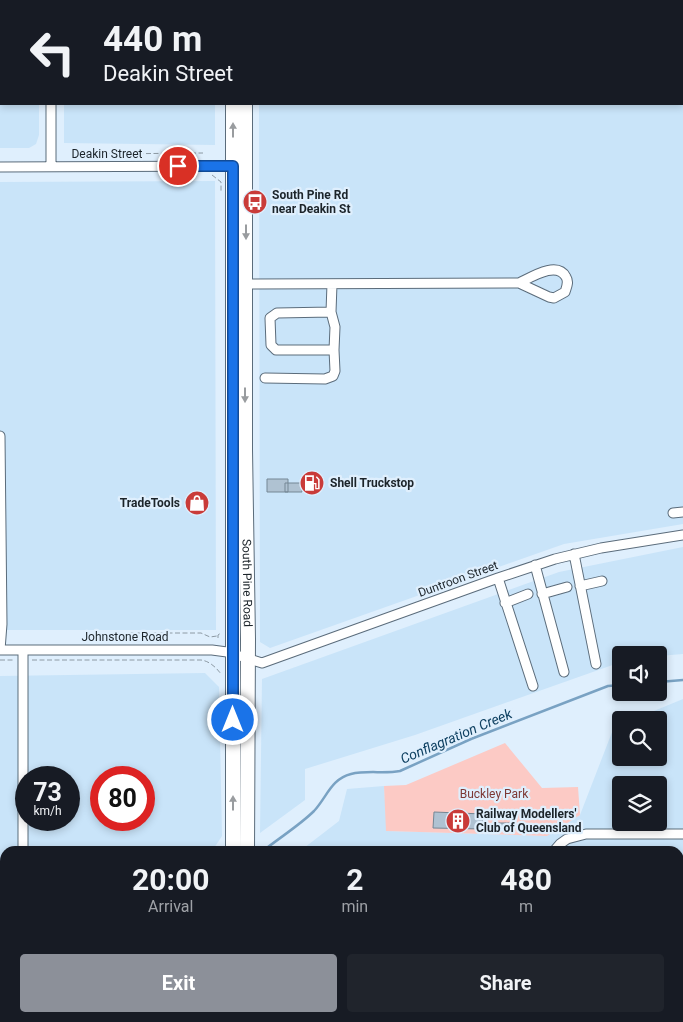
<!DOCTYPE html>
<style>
:root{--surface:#171b24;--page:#20242c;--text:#f1f3f6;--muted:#9ea1a6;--accent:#8c9099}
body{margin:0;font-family:Roboto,sans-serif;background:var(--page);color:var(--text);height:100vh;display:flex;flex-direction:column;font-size:19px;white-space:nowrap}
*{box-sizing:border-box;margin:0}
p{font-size:16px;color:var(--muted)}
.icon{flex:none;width:28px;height:28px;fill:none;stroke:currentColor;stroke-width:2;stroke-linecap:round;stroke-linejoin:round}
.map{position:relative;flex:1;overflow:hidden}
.sheet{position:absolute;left:0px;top:846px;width:684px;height:176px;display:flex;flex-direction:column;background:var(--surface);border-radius:15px 15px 0 0;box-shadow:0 2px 8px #0003}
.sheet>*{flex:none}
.hud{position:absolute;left:0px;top:0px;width:684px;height:105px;box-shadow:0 2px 8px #0003;background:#171b24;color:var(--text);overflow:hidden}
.tools{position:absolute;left:612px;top:646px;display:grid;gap:10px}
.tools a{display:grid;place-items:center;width:55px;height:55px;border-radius:5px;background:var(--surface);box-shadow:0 2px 8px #0003;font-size:25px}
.speed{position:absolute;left:15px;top:766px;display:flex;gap:10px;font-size:25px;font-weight:700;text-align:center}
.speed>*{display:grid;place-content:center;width:65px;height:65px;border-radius:50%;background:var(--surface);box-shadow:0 2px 8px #0003;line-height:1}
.speed small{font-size:12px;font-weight:400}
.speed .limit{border:8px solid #d22;background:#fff;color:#111}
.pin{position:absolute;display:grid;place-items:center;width:42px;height:42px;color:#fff;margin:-21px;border:2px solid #fff;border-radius:50%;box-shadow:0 1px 5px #0007}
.me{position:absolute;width:55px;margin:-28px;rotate:0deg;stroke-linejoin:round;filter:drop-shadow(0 0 4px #0008)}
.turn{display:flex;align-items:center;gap:18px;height:105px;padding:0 20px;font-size:22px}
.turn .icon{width:65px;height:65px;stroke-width:2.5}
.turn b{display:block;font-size:35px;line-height:42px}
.eta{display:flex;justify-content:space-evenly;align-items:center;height:85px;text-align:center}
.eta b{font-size:30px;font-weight:700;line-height:35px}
.cta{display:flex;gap:10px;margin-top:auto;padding:10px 20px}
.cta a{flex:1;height:58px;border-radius:5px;background:var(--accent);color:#fff;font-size:20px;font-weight:700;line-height:58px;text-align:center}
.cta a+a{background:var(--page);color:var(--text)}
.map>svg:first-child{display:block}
.built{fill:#c9e4f9;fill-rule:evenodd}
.green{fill:#fccac5}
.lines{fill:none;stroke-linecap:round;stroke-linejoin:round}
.stream{stroke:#79a2c3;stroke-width:2.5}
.building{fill:#afc2d2;stroke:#758795}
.minor-casing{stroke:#5b6c7b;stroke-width:11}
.highway-casing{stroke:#5b6c7b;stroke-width:16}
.path{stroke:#8d9aa4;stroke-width:1;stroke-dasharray:5 2.5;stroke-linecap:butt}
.minor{stroke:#fff;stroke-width:9}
.highway{stroke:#fff;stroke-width:14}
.oneway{fill:#999c9f}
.route-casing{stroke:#114b97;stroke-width:12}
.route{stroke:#1a73e8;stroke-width:9}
.labels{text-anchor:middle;stroke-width:4.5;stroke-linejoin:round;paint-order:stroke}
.street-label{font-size:12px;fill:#1c242a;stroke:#dfeffd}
.poi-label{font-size:12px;font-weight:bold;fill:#1c242a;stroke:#dfeffd;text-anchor:start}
.park-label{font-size:12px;fill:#7d3834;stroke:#dfeffd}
.water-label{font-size:14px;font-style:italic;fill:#0f4162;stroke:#dfeffd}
</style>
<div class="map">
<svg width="683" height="1022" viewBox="0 0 683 1022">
<rect width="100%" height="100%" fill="#dfeffd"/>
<path class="built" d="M0 0H39L1 1V104H39V135L36 144 29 148H0Z
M265 0H683V524L564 544 270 648 260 642 259 104H682V1H265Z
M64 104H215V145L64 143Z
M215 181 216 630H0V182Z
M683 547V654L659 656V655H621V662L415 735 305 769V800L260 833 262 679 559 572Z
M205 673 219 687 222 836 212 851H5V995H0V676ZM26 778H69V820H26ZM101 778H144V820H101Z
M683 699V1022H263V1018H679V851H300L339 821 347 789 384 786 387 831 547 836 580 815 614 727 621 724V758H659V720H632ZM621 785H659V822H621Z"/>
<path class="green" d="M505 743 542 788 578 787 580 815 547 836 386 831 384 786 406 785Z"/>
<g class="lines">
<path class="stream" d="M659 682 683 680
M263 851C279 838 300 825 314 811 327 797 331 779 351 774 367 770 384 774 400 771L471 739 608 686 621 685
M135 1022 142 1018"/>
</g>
<path class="building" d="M267 479H288V492H267Z
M285 483H302V492H285Z
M434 812 483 814 482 829 433 828Z
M495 823H510V831L495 830Z
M679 916H683V1022H654V1018H679Z
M440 1018H483V1022H440Z
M605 1018H639V1022H606Z"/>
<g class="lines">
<defs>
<path id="minor" d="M51 0V1
M0 167 237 166
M51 167V104
M241 284 519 283C530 278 557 260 566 277 569 282 567 286 565 292L554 298 549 297 519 283
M331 312 335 327 334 350
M265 378 325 379 333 376 335 371 334 350H276L271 345 270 318 277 313 331 312 332 284
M0 436 2 624 0 650
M673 513 683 512
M574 554 596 664
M535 565 564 672
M498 578 533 686
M580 586 602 581
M542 594 567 587
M505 603 528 594
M0 650H212L227 652 262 663 498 578 555 559 601 548 683 535
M23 650V851
M554 851 560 844 567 839 586 834H683
M550 1022V1018"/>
<g id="highway">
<path d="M234 1V0"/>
<path d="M247 1V0"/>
<path d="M233 104V851"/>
<path id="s1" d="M245 104V450L248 639 247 851"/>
<path d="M234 1018V1022"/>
<path d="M250 1018 251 1022"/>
</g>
</defs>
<use href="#minor" class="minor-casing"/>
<use href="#highway" class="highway-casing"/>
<path class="path" d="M101 154 203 153
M212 175 221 182V192
M130 633H201L210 637 217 636
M218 638V635L221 633
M0 660H13
M32 660H201C209 661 216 667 221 674"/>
<use href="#minor" class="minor"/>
<use href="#highway" class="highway"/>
</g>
<defs><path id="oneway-solid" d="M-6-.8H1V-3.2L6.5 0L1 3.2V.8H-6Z" transform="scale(1.25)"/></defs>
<g class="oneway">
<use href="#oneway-solid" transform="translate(233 130) rotate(-90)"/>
<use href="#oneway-solid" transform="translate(246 232) rotate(90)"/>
<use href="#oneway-solid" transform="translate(245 395) rotate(90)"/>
<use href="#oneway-solid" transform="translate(233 803) rotate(-90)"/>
</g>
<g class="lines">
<defs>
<path id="route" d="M178 166H233V720"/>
</defs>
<use href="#route" class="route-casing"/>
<use href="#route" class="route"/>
</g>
<defs>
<symbol id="bus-disc" viewBox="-11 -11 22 22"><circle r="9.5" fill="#c93b39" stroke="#dfeffd"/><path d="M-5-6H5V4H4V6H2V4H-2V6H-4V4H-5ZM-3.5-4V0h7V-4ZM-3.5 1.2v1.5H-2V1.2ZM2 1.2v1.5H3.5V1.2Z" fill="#fff"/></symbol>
<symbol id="fuel-disc" viewBox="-11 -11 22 22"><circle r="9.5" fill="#c93b39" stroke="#dfeffd"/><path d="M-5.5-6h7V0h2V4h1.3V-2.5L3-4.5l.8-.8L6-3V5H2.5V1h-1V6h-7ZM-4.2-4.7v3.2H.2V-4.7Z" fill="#fff"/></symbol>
<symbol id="shop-disc" viewBox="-11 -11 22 22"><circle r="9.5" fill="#c93b39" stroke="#dfeffd"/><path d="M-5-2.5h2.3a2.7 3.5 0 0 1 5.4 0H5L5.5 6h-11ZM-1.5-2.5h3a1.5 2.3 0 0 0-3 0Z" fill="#fff"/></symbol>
<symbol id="building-disc" viewBox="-11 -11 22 22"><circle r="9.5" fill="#c93b39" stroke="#dfeffd"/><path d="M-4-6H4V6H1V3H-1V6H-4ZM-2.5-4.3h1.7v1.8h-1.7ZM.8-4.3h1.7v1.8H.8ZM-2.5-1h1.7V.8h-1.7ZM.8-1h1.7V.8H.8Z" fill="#fff"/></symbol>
</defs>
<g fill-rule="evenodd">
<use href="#bus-disc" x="241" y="188" width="28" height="28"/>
<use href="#fuel-disc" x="298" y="469" width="28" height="28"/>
<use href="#shop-disc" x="183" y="489" width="28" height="28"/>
<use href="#building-disc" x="444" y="807" width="28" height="28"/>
</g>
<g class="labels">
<g class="street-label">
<text x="107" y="158">Deakin Street</text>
<text transform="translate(458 579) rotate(-20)" y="4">Duntroon Street</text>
<text dy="4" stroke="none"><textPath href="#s1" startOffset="479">South Pine Road</textPath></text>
<text x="125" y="641">Johnstone Road</text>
</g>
<g class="poi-label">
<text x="272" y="199">South Pine Rd<tspan x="272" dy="14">near Deakin St</tspan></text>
<text x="330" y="487">Shell Truckstop</text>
<text x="180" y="507" text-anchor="end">TradeTools</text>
<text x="476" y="818">Railway Modellers'<tspan x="476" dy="14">Club of Queensland</tspan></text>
</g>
<g class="park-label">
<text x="494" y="798">Buckley Park</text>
</g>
<g class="water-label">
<text transform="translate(456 736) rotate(-23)" y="5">Conflagration Creek</text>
</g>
</g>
</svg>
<div class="tools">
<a><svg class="icon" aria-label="sound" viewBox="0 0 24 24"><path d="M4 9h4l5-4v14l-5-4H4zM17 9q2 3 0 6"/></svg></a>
<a><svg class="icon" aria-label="search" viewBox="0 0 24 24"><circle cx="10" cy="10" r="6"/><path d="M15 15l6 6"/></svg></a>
<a><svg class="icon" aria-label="layers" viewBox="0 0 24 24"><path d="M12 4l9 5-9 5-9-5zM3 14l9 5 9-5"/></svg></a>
</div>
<div class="speed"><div>73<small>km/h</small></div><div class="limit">80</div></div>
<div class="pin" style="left:178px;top:166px;background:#d93025"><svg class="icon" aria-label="arrive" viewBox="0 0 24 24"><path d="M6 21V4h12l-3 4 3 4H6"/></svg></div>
<svg class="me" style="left:233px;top:720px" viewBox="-20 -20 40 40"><circle r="17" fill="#1a73e8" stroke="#fff" stroke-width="3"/><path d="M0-11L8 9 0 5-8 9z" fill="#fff"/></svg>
<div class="hud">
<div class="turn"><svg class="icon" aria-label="left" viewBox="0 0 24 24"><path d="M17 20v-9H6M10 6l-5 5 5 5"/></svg><div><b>440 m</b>Deakin Street</div></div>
</div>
<section class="sheet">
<div class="eta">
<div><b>20:00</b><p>Arrival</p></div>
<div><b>2</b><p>min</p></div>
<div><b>480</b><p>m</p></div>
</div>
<div class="cta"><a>Exit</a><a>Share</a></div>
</section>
</div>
